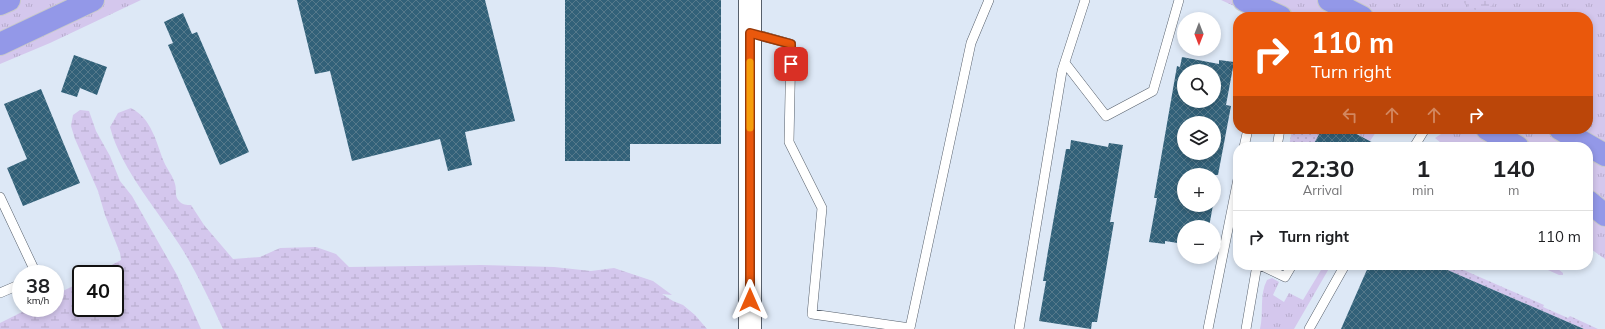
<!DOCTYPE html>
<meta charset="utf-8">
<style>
:root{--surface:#fff;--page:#f6f6f6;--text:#202124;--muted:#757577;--line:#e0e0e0}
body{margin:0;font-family:Mulish,sans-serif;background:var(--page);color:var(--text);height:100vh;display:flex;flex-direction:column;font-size:15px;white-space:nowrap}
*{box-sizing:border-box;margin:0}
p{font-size:13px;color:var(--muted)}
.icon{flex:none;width:22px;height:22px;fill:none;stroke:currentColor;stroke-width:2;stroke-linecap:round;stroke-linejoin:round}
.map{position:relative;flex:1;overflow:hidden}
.drawer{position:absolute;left:1233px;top:142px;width:360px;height:128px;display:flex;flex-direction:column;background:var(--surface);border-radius:16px;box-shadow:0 2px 6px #0003}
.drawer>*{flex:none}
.guide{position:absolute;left:1233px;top:12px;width:360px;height:122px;border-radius:16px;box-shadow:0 2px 6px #0003;background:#ea580c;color:#fff;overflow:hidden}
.needle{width:26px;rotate:180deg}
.buttons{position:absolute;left:1177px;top:12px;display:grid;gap:8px}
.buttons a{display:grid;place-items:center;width:44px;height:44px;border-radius:50%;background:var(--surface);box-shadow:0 2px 6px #0003;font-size:20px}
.speed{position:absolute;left:12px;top:265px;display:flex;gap:8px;font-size:20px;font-weight:700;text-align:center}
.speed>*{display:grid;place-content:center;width:52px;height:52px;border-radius:50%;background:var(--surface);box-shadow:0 2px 6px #0003;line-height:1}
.speed small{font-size:10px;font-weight:400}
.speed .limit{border:2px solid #111;border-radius:6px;background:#fff;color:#111}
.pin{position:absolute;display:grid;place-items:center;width:34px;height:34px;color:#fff;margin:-17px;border-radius:8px;box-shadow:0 2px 6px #0006}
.me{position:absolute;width:44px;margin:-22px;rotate:0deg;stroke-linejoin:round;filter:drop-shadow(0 0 3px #0008)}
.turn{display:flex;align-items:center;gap:14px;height:84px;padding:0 12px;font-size:18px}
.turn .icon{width:52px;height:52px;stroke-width:2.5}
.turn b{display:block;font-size:28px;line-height:34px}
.lanes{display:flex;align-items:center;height:38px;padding:0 12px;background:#0003;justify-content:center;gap:20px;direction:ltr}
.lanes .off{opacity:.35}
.eta{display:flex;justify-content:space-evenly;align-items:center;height:68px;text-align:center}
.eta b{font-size:24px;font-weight:700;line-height:28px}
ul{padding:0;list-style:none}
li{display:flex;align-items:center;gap:12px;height:52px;padding:0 12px;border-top:1px solid var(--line)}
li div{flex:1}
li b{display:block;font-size:15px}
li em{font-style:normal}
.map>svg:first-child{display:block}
.grass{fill:url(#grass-tufts)}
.wetland{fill:url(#wetland-marsh)}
.garden{fill:url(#garden-dots)}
.building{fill:url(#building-cross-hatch);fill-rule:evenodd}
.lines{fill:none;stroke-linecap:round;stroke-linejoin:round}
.service-casing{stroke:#565f6b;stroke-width:10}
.tertiary-casing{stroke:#565f6b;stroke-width:24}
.trunk-casing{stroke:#c8c9ca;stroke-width:24}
.service{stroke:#fff;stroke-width:9}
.tertiary{stroke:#fff;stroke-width:22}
.trunk{stroke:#9398e8;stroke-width:22}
.route-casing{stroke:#983908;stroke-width:10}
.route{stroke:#ea580c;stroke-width:7}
.slow{stroke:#f59e0b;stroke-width:7}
</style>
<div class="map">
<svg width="1605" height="329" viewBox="0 0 1605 329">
<defs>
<pattern id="grass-tufts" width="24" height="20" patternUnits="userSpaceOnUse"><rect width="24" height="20" fill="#d4c7ed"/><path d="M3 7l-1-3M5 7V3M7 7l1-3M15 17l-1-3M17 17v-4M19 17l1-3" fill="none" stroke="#b6abcc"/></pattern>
<pattern id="wetland-marsh" width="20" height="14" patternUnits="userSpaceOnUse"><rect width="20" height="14" fill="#d4c7ed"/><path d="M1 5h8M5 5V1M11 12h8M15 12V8" fill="none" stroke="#b6abcc"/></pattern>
<pattern id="garden-dots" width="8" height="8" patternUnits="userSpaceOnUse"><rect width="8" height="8" fill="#d4c7ed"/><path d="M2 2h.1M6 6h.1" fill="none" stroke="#b6abcc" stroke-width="1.8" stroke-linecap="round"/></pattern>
<pattern id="building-cross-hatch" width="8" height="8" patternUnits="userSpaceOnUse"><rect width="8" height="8" fill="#326179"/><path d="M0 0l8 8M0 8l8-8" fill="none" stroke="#55798b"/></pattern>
</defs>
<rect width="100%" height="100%" fill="#dde8f6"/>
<path class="grass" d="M0 0H141L50 43 0 64Z
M1221 0H1605V259L1588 247V147H1446L1435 138 1441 134H1453L1445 129H1588V17H1258Z
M1359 129H1378L1370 141 1359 135 1361 131Z
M1324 265H1331L1294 329H1260C1264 313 1259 295 1267 280L1272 278 1279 282 1273 295 1284 302 1289 293 1303 300Z
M1537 265H1553L1563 273V275H1559Z"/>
<path class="wetland" d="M1462 0H1496C1494 3 1491 7 1487 9 1479 14 1466 7 1462 0Z
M131 108C152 119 156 142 164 162 167 169 173 176 175 184 177 190 174 196 179 201 182 205 187 205 191 205L204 225 233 259 260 257 280 248 316 247 336 254 349 267 481 265 554 267 591 271 614 268 653 281 672 295 662 294 673 301 683 305 695 315 707 329H223C211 303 199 277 184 252 161 214 121 170 110 127L118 113Z
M80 110 89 111 96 131 110 156 120 181 132 196 177 275 201 329H0V323L30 308H55V295L81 282V308H115V274H95L121 260 120 253 105 215 98 191 75 139 71 126 73 115Z"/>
<path class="garden" d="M1292 129H1322L1312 147H1289Z
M1436 265H1452L1544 305 1543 307 1568 318 1570 316 1598 329H1584Z"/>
<path class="building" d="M297 0H485L515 121 465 132 472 165 448 171 440 139 352 161 330 71 315 74Z
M565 0H721V144H630V161H565Z
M183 13 192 34 197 32 249 152 220 165 168 45 173 43 164 22Z
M74 55 107 67 97 95 80 88 77 97 61 92Z
M1182 57 1219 64V60L1234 62 1226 105 1231 106 1218 175H1184V205H1213L1209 227H1184V244L1165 241V244L1149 242 1157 198H1154L1177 66 1180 67ZM1184 71H1214V101H1184ZM1184 123H1214V153H1184Z
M41 89 80 183 23 206 7 168 27 159 4 104Z
M1322 129H1347L1381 147H1312Z
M1071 140 1108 147 1109 143 1123 145 1110 222H1114L1097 322H1092L1091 329 1039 321 1046 281H1043L1048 251 1066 149H1070Z
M1369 265H1436L1584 329H1341Z"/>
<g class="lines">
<defs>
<path id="service" d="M751 33 791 44 789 142 822 208 812 314 910 328 971 43 989 0
M1065 63 1106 116 1153 91 1179 0
M1244 147 1248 129
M1277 147 1280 129
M1414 147 1425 129
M0 197 33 267V274
M1260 265 1285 277 1292 265
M0 293 21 284
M1019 329 1062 71 1085 0
M1208 329 1238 179
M1246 329 1257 265
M1309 329 1345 265"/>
<path id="tertiary" d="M750 329V0"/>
<path id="trunk" d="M1244 0 1281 17
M1329 0 1362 17
M0 4 9 0
M0 44 93 0
M1487 129 1518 147
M1560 129 1605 155
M1588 201 1605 215"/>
</defs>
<use href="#service" class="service-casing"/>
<use href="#tertiary" class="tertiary-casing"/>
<use href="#trunk" class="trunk-casing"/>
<use href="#service" class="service"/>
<use href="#tertiary" class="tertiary"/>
<use href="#trunk" class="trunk"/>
</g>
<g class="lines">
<defs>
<path id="route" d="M750 300V33L791 44V64"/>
</defs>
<use href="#route" class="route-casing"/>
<use href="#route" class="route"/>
<path class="slow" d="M750 62V128"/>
</g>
</svg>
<div class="buttons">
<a><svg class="needle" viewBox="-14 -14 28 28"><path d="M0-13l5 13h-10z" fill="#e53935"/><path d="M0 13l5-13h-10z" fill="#757577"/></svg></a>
<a><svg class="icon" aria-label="search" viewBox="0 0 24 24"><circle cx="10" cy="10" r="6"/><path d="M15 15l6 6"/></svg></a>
<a><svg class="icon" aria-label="layers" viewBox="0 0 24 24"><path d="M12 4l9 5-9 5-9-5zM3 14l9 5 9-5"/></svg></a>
<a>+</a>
<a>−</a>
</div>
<div class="speed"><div>38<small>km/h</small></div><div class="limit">40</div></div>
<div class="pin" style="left:791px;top:64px;background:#d93025"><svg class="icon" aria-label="arrive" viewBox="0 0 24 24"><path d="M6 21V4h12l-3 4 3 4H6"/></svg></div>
<svg class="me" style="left:750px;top:300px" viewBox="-20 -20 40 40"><path d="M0-17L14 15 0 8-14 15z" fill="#ea580c" stroke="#fff" stroke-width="4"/></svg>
<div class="guide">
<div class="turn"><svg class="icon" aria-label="right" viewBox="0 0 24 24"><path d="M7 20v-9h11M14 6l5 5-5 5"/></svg><div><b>110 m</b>Turn right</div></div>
<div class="lanes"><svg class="icon off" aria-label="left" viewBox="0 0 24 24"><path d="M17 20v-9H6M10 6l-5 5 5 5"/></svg><svg class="icon off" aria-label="ahead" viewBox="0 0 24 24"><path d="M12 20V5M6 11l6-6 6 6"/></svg><svg class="icon off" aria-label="ahead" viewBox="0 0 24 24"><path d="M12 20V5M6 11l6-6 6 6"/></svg><svg class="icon" aria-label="right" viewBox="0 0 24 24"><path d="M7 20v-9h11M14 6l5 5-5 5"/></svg></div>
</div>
<section class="drawer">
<div class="eta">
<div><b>22:30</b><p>Arrival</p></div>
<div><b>1</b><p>min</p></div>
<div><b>140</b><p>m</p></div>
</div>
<ul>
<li><svg class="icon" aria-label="right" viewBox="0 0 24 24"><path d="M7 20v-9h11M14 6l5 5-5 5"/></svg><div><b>Turn right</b></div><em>110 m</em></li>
</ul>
</section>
</div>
